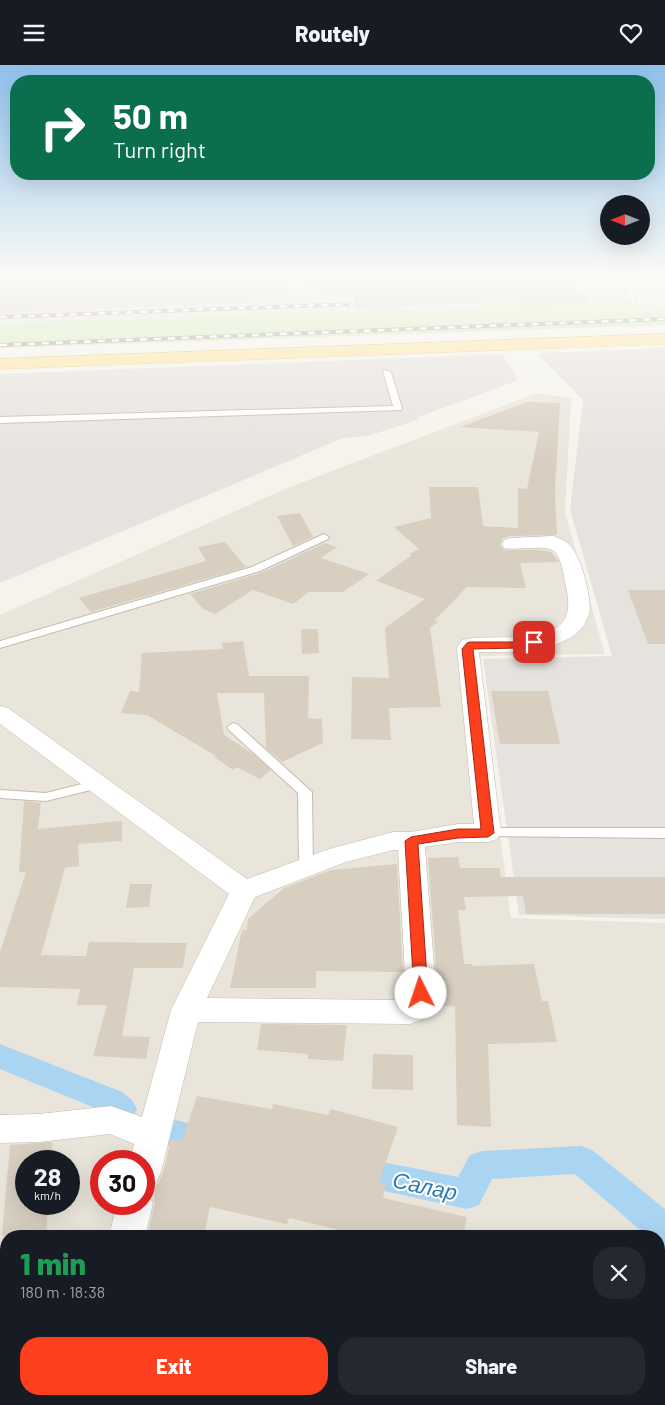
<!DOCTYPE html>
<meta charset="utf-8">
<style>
:root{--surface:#171b24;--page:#242831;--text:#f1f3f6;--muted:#9ea1a6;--accent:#fc3f1d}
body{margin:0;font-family:Barlow,sans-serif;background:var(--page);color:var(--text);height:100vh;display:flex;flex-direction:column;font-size:19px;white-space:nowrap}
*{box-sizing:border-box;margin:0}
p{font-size:16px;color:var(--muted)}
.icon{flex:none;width:28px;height:28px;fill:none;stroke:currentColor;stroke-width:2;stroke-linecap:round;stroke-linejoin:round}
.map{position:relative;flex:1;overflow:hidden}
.drawer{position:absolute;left:0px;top:1165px;width:665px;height:175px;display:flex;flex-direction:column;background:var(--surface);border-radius:20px 20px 0 0;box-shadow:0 5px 20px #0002}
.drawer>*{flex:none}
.hud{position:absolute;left:10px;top:10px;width:645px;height:105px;border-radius:20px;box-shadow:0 5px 20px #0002;background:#0b6e4f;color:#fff;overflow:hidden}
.needle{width:32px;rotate:270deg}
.tools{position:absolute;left:600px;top:130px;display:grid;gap:10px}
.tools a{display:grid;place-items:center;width:50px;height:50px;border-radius:50%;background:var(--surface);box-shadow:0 5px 20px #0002;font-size:25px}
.speed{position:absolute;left:15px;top:1085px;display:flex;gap:10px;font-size:25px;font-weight:700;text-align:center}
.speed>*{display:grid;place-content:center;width:65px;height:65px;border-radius:50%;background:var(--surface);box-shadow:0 5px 20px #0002;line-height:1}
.speed small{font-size:12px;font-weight:400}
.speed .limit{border:8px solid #d22;background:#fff;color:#111}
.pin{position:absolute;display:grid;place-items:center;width:42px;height:42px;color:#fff;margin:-21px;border-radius:10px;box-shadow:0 2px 8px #0006}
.me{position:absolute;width:55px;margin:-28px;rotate:356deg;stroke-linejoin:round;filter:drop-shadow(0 0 4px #0008)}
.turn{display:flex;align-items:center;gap:18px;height:105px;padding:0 20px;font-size:22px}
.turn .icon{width:65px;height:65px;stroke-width:2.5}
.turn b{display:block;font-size:35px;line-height:42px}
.round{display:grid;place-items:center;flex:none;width:52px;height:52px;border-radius:20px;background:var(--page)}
.summary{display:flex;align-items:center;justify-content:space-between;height:85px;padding:0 20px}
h1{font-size:30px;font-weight:800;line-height:38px;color:#1e9e55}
.cta{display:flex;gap:10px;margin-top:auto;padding:10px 20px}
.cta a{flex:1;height:58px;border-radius:20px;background:var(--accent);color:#fff;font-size:20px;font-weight:800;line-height:58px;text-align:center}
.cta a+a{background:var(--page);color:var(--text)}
header{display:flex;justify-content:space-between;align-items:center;height:65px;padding:0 20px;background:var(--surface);font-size:22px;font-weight:800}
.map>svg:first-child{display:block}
.residential{fill:#eae5da;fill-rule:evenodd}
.industrial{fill:#e6e2dd}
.green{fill:#d2eab5}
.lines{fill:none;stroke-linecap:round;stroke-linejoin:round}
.canal{fill:#a9d4f2;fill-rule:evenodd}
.building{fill:#d8cfc1}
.lane-casing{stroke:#c2bbae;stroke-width:2}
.street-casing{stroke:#c2bbae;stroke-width:1}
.primary-casing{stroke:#e6c16a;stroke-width:1}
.lane{fill:#fff;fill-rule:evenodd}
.street{fill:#fff;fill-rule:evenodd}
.primary{fill:#ffe39c;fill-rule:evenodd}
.rail-casing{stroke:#9a9a9a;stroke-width:4}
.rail{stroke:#fff;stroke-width:2.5;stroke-dasharray:7;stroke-linecap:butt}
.route{fill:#fc3f1d;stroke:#a42913}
.labels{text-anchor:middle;stroke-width:4;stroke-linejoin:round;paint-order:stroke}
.near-water-label{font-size:22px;font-style:italic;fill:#2e7ab2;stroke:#fff}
</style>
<header><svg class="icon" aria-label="menu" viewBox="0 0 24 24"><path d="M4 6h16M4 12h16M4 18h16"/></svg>Routely<svg class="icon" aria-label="heart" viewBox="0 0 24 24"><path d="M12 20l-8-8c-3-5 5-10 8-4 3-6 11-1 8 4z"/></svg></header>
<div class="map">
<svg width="665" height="1340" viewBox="0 0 665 1340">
<rect width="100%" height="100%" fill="#f6f3ec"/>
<path class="residential" d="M630 212H665V241L636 239Z
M537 328 571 333 565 448 605 589 476 591 511 853 665 858V1340H0V550L290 422ZM26 1096H69V1139H26ZM101 1096H144V1139H101ZM6 1171H659V1334H6Z"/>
<path class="industrial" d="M0 212H622L628 236 0 258Z
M665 283V854L519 850 483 594 612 591 570 444 583 335 536 288Z
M502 289 517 311 516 316 419 352 417 355 368 371 343 373 0 518V309Z"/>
<path class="green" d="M628 236 636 239 665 241V260L0 283V258Z"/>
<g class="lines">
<path class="canal" d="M0 979 122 1027 132 1035 137 1044 132 1053C118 1058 111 1054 100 1045L0 1004Z
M175 1055 224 1067 229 1077 224 1087 213 1091 164 1079 159 1069 164 1059Z
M581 1081 592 1085 665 1144V1181L659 1178V1171H647L575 1109 492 1114 479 1140 467 1144 352 1119 340 1115 336 1105 340 1095 352 1091 458 1112 470 1090 482 1086Z"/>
</g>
<path class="building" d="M0 212H282L288 236 0 248Z
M295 212H568L590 238 521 240 520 236 357 243 353 232 325 233Z
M527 337 560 338 555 425 557 470 511 471 503 473 500 480 504 485H540L551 487 559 497 520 498 526 523 467 522 435 555 438 557 430 563 441 642 389 643 391 675 351 674 352 612 389 613 385 563 425 534 376 516 412 490 409 489 419 484 394 462 431 453 429 422H478L483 461 518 463V423L527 424 539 367 460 362Z
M300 448 313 472 293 481 277 451Z
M225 477 246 502 91 547 79 533 206 496 198 482Z
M325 478 337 482 321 493 369 509 343 527H309L293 539 253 525 215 549 203 544 190 529 261 508Z
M628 525H665V579H648Z
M301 564H318L319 588 302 589Z
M243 576 249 611H309L308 653 322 654 323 678 282 697 266 683 264 628H217L224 670 252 688 271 705 260 714 237 702 233 705 214 692 216 691 147 650 121 648 130 626 139 627 142 588 223 584 222 578Z
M491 626H548L560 679H500Z
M24 736 41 738 38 764 122 756V776L78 779 79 801 65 803 41 890 86 891 89 877 187 878 183 903H134L122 971 150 972 146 994 93 991 107 940H77L80 924 0 922V887L26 807H19Z
M458 792 460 803H500L501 812H665V849H526L523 831 464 832 466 845H458L464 899H472V901L534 899 542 936H548L557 977 488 979 491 1062 457 1060 455 941H431L438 928 428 793Z
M397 799 403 907 316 906V923H230L242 865H247L248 854 284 823 331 805Z
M130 819H152L149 842 126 843Z
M261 959 347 960 343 996 308 994V989L257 985Z
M373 989 413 990V1025L372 1024Z
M197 1031 272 1044 273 1039 328 1050 331 1044 398 1062 379 1117 386 1119 383 1133 467 1152 463 1171H364L289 1153 287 1159 210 1142 204 1171H147L155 1139 154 1130 148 1126 150 1122 158 1119 163 1108 171 1074 182 1076Z
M52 1077 51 1096H26V1139H48L46 1171H2L10 1080Z"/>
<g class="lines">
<defs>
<path id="lane" d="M625 212H631L635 237 630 236Z
M384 305 391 307 402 343 401 345 0 358V352L393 341 383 307Z
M324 469 329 472 328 474 260 506 0 583V576L252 502Z
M233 658 237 659 312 727 313 801 311 804H301L299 801 298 728 229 665 227 662Z
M98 715 105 719 103 722 46 736 0 733V725L46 728Z
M488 763H665V773L483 771 481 768 483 765Z
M103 1334H169L166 1340H100Z
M211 1334H282L285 1340H214Z"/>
<path id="street" d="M553 471C560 473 568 477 572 483 581 492 593 537 589 549 586 559 579 568 570 573 544 588 508 587 479 587L501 768 497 774 488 777H458L425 782 436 928 421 955 410 959 198 957 161 1107 156 1118 144 1122V1096H130L134 1079 110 1069 39 1077 0 1078V1050L39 1049 111 1041 142 1052 171 945 229 829 0 659V641L8 643 247 814 329 784 393 767H411L458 759H474L457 583 462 575C500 566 583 590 566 522 564 512 562 496 556 488 549 478 517 486 504 483L502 479 504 475 511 473ZM393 785H398L406 927 401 935 207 933 255 832 346 797Z
M144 1126 148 1128 153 1139 145 1171H109L117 1139H144Z
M65 1334H105L103 1340H63Z"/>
<path id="primary" d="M665 269V279L0 304V294Z"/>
</defs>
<use href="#lane" class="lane-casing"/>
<use href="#street" class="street-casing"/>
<use href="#primary" class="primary-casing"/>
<use href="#lane" class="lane"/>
<use href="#street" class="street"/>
<use href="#primary" class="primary"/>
<defs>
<path id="rail" d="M0 252 356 239
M0 280 665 254"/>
</defs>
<use href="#rail" class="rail-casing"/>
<use href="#rail" class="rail"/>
</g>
<linearGradient id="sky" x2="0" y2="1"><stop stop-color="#8fc1ec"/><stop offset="0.53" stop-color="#fbfaf6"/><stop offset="1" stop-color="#fbfaf6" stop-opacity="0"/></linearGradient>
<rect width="665" height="399" fill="url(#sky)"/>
<path class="route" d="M534 574 539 577 538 579 518 583 473 584 494 768 488 772 458 773 418 779 428 928 426 932 421 933 416 932 414 928 405 776 411 772 458 764H481L462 584 467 578 470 577H518Z"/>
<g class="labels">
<g class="near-water-label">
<text transform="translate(425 1121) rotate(12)" y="8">Салар</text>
</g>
</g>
</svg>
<div class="tools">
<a><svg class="needle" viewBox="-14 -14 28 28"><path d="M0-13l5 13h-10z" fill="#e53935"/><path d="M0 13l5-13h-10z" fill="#9ea1a6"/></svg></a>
</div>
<div class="speed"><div>28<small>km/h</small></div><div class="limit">30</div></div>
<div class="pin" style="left:534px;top:577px;background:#d93025"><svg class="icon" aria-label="arrive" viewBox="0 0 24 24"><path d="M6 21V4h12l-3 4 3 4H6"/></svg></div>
<svg class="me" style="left:421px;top:928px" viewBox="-20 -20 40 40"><circle r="19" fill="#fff"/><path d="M0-13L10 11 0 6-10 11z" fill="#fc3f1d"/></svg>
<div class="hud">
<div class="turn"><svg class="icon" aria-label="right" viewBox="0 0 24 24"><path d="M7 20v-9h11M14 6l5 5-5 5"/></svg><div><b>50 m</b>Turn right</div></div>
</div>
<section class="drawer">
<div class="summary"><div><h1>1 min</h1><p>180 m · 18:38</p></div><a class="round"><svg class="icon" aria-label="close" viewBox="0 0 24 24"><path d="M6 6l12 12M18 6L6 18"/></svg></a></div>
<div class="cta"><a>Exit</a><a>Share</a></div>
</section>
</div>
